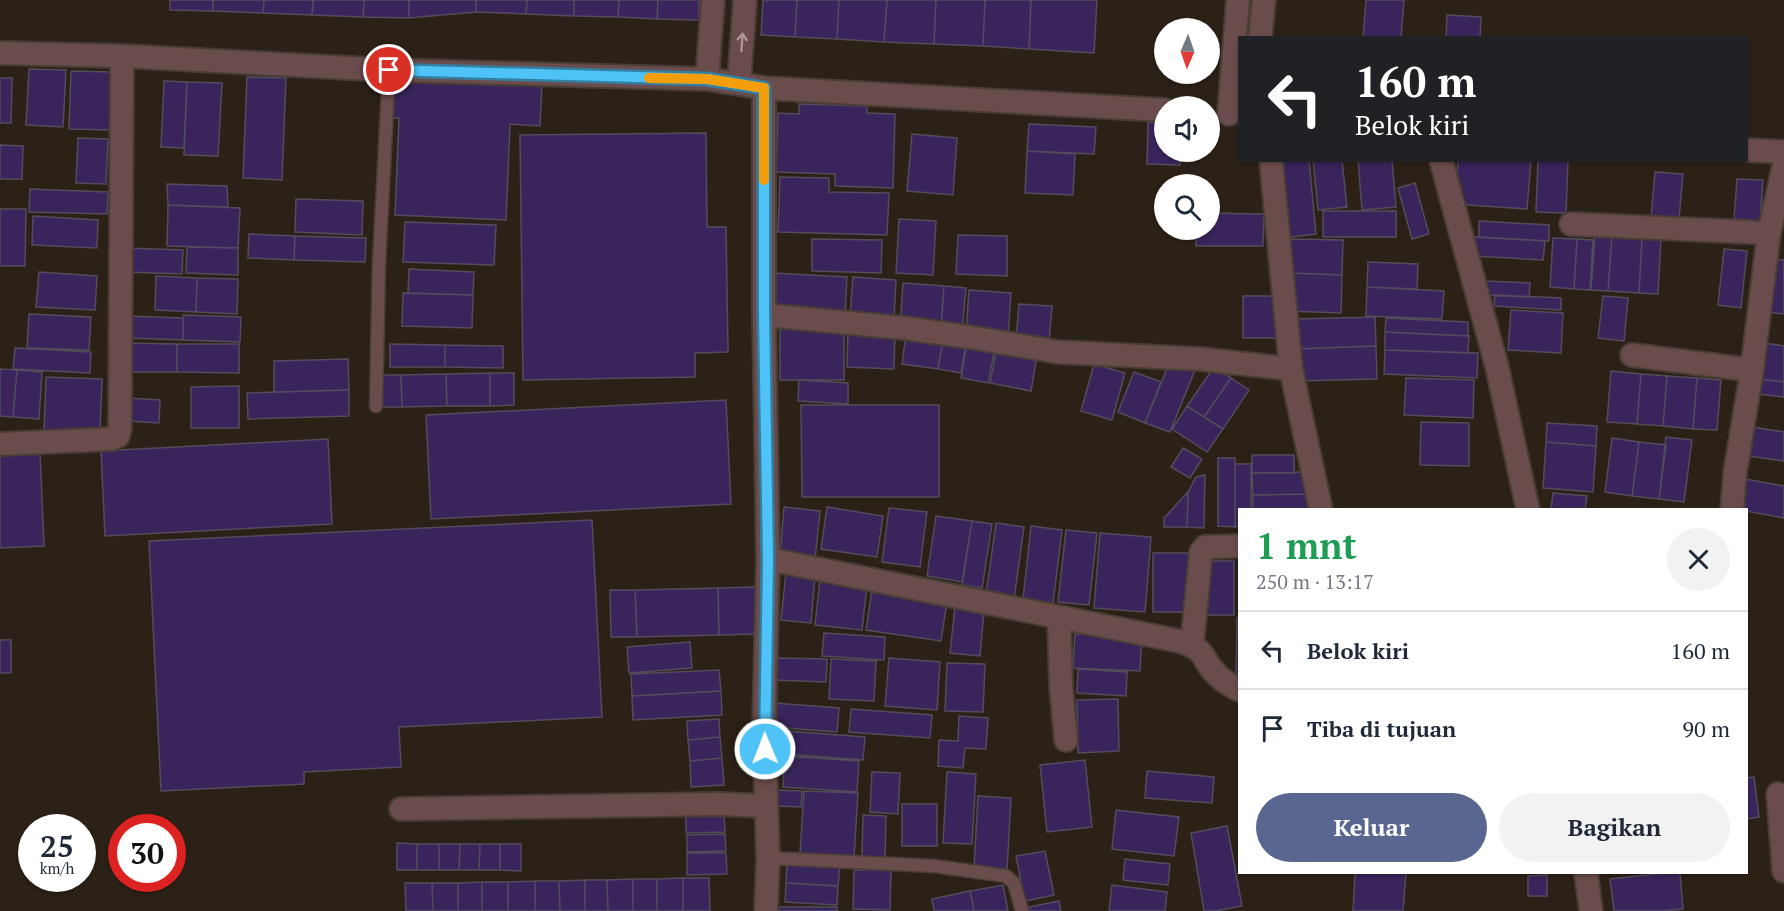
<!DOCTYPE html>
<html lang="id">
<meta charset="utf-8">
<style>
:root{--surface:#fff;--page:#f2f2f3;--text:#1f2937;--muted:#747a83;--line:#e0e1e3;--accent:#596790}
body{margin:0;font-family:"PT Serif",serif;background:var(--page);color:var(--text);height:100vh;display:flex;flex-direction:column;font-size:22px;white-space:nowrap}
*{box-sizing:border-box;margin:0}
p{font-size:20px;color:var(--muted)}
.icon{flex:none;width:33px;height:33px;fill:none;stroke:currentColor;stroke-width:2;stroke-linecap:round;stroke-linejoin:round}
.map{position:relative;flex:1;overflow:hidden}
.side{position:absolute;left:1238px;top:508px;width:510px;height:366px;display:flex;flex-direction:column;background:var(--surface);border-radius:0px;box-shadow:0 2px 4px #0004}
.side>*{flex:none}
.guide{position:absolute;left:1238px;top:36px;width:510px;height:126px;border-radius:0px;box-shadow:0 2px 4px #0004;background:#202124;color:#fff;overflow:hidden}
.needle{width:39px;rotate:182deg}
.controls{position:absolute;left:1154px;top:18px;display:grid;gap:12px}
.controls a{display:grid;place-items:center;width:66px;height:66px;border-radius:50%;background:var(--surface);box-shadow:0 2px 4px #0004;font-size:30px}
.speed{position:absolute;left:18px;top:814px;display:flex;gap:12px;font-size:30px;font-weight:700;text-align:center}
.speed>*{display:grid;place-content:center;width:78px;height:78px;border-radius:50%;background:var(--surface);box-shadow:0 2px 4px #0004;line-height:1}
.speed small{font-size:15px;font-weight:400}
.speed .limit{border:9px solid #d22;background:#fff;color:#111}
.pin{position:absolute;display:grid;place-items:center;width:51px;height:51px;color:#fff;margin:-26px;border:3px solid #fff;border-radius:50%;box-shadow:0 2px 6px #0007}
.me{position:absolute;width:66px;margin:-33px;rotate:359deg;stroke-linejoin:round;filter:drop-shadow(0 0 4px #0008)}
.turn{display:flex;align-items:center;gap:21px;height:126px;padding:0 18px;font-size:27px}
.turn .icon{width:78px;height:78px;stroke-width:2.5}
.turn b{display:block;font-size:42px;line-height:51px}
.round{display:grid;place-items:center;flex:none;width:63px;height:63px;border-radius:32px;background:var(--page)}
.overview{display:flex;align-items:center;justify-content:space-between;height:102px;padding:0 18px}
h1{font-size:36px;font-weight:600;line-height:45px;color:#1e9e55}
.button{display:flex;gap:12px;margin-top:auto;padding:12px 18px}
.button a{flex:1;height:69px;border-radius:36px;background:var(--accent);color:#fff;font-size:24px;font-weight:600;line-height:69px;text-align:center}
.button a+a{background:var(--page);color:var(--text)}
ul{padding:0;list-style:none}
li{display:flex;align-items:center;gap:18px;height:78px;padding:0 18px;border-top:2px solid var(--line)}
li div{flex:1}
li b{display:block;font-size:22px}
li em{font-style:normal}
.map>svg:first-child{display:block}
.building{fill:#39255b;stroke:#514d5c;stroke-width:1.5}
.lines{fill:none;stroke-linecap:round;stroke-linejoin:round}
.lane-casing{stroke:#493e35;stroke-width:15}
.street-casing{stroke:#493e35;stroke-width:26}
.lane{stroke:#6b4c4c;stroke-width:12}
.street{stroke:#6b4c4c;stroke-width:22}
.oneway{stroke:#aa9693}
.route-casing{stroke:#337fa1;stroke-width:15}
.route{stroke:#4fc3f7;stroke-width:10}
.slow{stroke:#f59e0b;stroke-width:10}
</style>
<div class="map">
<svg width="1784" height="911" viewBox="0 0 1784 911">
<rect width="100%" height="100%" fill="#2c2117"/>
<path class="building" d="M170 0H213V11L170 10Z
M213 0H264L263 13 213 11Z
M264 0H313L312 15 263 13Z
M313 0H364L363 17 312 15Z
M364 0H409V18L363 17Z
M409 0H476V12L409 18Z
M476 0H527L526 14 476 12Z
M527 0H574V16L526 14Z
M574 0H619L618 17 574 16Z
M619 0H658L657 19 618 17Z
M658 0H699V20L657 19Z
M763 0H797L795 37 761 35Z
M797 0H839L837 39 795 37Z
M839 0H887L884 42 837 39Z
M887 0H936L934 44 884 42Z
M936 0H985L983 46 934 44Z
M985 0H1031L1029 49 983 46Z
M1031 0H1097L1094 53 1029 49Z
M1366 0H1404L1401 38H1363Z
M1447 15 1481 17 1480 38H1446Z
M29 69 66 70 63 127 26 125Z
M71 71 112 72 110 130 69 129Z
M247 77 286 78 282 180 243 178Z
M0 78H12L11 123H0Z
M393 78 542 84 540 126 510 124 506 220 395 215 399 118H391Z
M164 81 187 82 184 148 161 147Z
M187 82 222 83 218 156 184 155Z
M799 104 867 106V113L895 114 893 188 835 186V174L776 172 778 113 799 114Z
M1148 122 1164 123V152H1180V165L1147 164Z
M1029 124 1096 127 1094 154 1027 151Z
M706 133 707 227H726L728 352 695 353V377L523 380 520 135Z
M912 134 957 138 953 195 907 191Z
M78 138 108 139 106 184 76 183Z
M0 145 23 146 22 179H0Z
M1027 151 1075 154 1073 195 1025 193Z
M1273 160H1309L1316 234 1282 238Z
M1313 160H1342L1347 207 1318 210Z
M1358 160H1392L1396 207 1362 210Z
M1458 160H1531L1527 209 1455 204Z
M1538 160H1568L1566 213 1536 212Z
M1655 172 1683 174 1679 219 1651 217Z
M780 177 829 178V192L889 193 887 235 778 232Z
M1737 179 1763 180 1760 221 1734 219Z
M1415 183 1429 234 1412 239 1398 188Z
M167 184 227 186 228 207 168 205Z
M30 189 108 192 107 214 29 212Z
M296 199 363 201 362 235 295 232Z
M168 205 240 208 238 248 167 246Z
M0 209H26L25 266H0Z
M1323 211H1396V237H1323Z
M1209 213 1264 214 1263 246H1196V230H1209Z
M33 216 98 220 97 248 32 245Z
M899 219 936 221 933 275 896 273Z
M1479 221 1549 225V241L1479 237Z
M405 222 496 225 494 265 403 262Z
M249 234 295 236 294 260 248 258Z
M958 235 1007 236V276L956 274Z
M1595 235 1612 236 1608 291 1591 290Z
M295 236 366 238 365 262 294 260Z
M1612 236 1642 238 1639 293 1608 291Z
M1475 237 1545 241 1543 260 1474 256Z
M1553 238 1577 239 1574 289 1550 287Z
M1642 238 1661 239 1658 294 1639 293Z
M812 239 882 240 881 273 812 271Z
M1291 239 1343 240 1342 275 1290 273Z
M1577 239 1593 240 1590 290 1574 289Z
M187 247 238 248V275L186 273Z
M125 248 183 250 182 274 125 272Z
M1724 249 1747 251 1741 308 1718 305Z
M1773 259 1784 260V314L1765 312Z
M1368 262 1418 264 1417 289 1367 287Z
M409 269 474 272 473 295 408 293Z
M39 272 97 276 95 310 36 307Z
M773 273 847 277 845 315 771 311Z
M1290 273 1342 275 1341 313 1289 311Z
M156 276 197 278 196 312 155 310Z
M853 277 896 280 894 318 850 315Z
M197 278 238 279 237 314 196 312Z
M1484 281 1530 283 1529 297 1483 295Z
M903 283 944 286 941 329 900 326Z
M944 286 966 288 962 331 941 329Z
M1367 287 1444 291 1442 319 1366 316Z
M969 290 1011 293 1008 336 966 333Z
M403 293 473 295 472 328 402 326Z
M1495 295 1561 298V310L1494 306Z
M1243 296H1277V338H1243Z
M1603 296 1628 298 1624 341 1598 338Z
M1019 304 1052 306 1049 342 1016 339Z
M1511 310 1563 313 1561 353 1508 350Z
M29 314 91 317 89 350 27 348Z
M183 315 241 317 240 342 183 340Z
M128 316 183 318V340L127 338Z
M1375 317 1376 346 1295 349 1294 319Z
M1386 318 1468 322V336L1385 332Z
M780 329H844V380H780Z
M848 330 895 332 894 369 847 367Z
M1385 332 1469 336 1468 353 1385 350Z
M906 334 943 340 938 369 902 364Z
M943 340 966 343 961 373 938 369Z
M123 343 177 344V372H123Z
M967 343 995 348 988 383 961 378Z
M1765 343 1784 346V382L1760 379Z
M177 344H239V373L177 372Z
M390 344 445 345V367H390Z
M445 345 503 346V368L445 367Z
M1376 346 1377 379 1296 381 1295 349Z
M15 348 91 352 90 373 13 369Z
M997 348 1037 355 1031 391 990 383Z
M1385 350 1478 353 1477 378 1384 374Z
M348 359 349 390 274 392V361Z
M1170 361 1195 370 1170 432 1145 423Z
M1094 364 1125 373 1112 420 1081 411Z
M1214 367 1231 378 1204 417 1187 406Z
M0 369 17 370 13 417 0 416Z
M17 370 42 372 39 419 13 417Z
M1611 371 1641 374 1637 424 1607 422Z
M1134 372 1161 382 1145 423 1118 412Z
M490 373V406H447L446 374Z
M490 373H514V405L490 406Z
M446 374 447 406 402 407 401 375Z
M1641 374 1667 376 1663 426 1637 424Z
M381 375H401L402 407H382Z
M1667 376 1697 378 1693 429 1663 426Z
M46 377 102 379 100 434 44 433Z
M1231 378 1249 390 1223 429 1204 417Z
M1406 378 1474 380 1473 418 1404 415Z
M1697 378 1721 380 1717 430 1693 429Z
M1760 379 1784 382V397L1758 394Z
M799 380 848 383V404L798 401Z
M239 386V428H191V387Z
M349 390V416L248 419 247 393Z
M128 398 160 400 159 423 127 421Z
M726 400 731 504 431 519 426 415Z
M801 405H939V497H802Z
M1187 406 1223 429 1207 452 1172 429Z
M1421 422 1469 423V466L1420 465Z
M1547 423 1597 426 1596 446 1546 442Z
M1746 426 1784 432V461L1742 455Z
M1666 437 1692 440 1684 502 1659 499Z
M1612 438 1639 442 1632 496 1605 492Z
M328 439 332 524 105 536 101 451Z
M1546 442 1596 446 1593 492 1543 488Z
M1639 442 1666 445 1659 499 1632 496Z
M1183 448 1202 459 1190 478 1171 467Z
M40 451 44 546 0 548V453Z
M1252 455H1294V473H1252Z
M1218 458H1235V527L1218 526Z
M1235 464H1251V510H1239V526L1235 527Z
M1305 472V494L1253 495 1252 473Z
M1205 475 1204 528 1187 527 1188 492 1196 477Z
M1745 479 1784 486V518L1740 510Z
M1188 492 1187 527H1164V518Z
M1553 493 1587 496 1585 510H1551Z
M1315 494V510H1253V495Z
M784 507 820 511 815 560 780 556Z
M827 507 883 516 877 557 821 549Z
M889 508 927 512 920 567 882 562Z
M936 516 972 521 962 582 927 576Z
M592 520 602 717 399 727 401 767 304 772V784L161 791 149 541Z
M972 521 992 524 982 588 962 585Z
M996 523 1024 527 1014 599 986 595Z
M1031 526 1062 530 1053 603 1023 599Z
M1066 530 1097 533 1089 605 1058 602Z
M1100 533 1151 537 1145 612 1094 608Z
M1153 553H1190V612H1153Z
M1201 561H1234V615H1201Z
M786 572 815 575 811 623 781 620Z
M820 580 867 585 862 630 815 625Z
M755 587 756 634 719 635 718 588Z
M718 588 719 635 637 637 635 590Z
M610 590H635L637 637H611Z
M872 590 947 601 941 641 866 630Z
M955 607 984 611 980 656 950 653Z
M1237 618H1239V673H1236Z
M824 633 885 637 884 660 822 656Z
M1075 634 1142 636 1140 671 1073 668Z
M0 640H11V673H0Z
M690 642 692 668 629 673 627 647Z
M775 658 827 659 826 682 774 680Z
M889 658 940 662 937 710 885 706Z
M831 659 876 661 874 701 829 699Z
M947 663 985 664 983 712 945 711Z
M1078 669 1127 672 1126 696 1077 693Z
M719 670 721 691 632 696 631 674Z
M721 691 722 715 633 720 632 696Z
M1118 699 1119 751 1078 753 1077 700Z
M774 703 839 708 837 732 772 727Z
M851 709 932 715 930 738 849 732Z
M959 716 988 718 986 749 965 748 963 768 938 766 939 740 958 741Z
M719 719 720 737 688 740 687 721Z
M773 730 865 737 863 760 771 753Z
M720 737 722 758 690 761 688 740Z
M785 756 859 761 857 792 783 787Z
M722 758 724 785 691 787 690 761Z
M1085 760 1092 827 1047 832 1040 765Z
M1147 771 1214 777 1212 803 1145 798Z
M872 772 900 773 898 814 870 812Z
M947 772 976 774 972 844 943 843Z
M1754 777 1759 817 1746 819V778Z
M776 790 802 791 801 807 776 806Z
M804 791 858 793 854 857 800 853Z
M978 796 1011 798 1007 870 974 868Z
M902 804H937V846H902Z
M1116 810 1179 817 1174 856 1112 849Z
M724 813 725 832 686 833V814Z
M863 815 886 816 885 858 862 857Z
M1227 826 1242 906 1215 911H1204L1191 833Z
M725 834 726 851 687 852V835Z
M397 843 417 844V870H397Z
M417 844H439V870H417Z
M439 844H460L459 870H439Z
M460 844H480L479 870H459Z
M480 844H500V870H479Z
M500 844H521V871L500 870Z
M1045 851 1054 895 1025 901 1016 856Z
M687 853H726L727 874 687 875Z
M1125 859 1170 864 1168 885 1123 880Z
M787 861 840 864 838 886 786 883Z
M854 870H891L890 910 853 909Z
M1355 873H1406L1403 911H1353Z
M1665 873H1680L1683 909 1660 911H1614L1610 879Z
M1547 875V896H1528V876Z
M683 878H709L710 911H683Z
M683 878V911H657V879Z
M633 879V911H608L607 880Z
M633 879H657V911H633Z
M585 880V911H560L559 881Z
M585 880H607L608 911H585Z
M535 881V911H508V882Z
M535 881H559L560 911H535Z
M482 882V911H458V883Z
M482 882H508V911H482Z
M405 883H432L433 911H406Z
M432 883H458V911H433Z
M786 883 838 886 837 905 785 902Z
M1003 885 1008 911H974L970 891Z
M1112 885 1167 892 1165 911H1109Z
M970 891 974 911H934L932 899Z
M1059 901 1061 911H1029V907Z
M779 907H837V911H779Z"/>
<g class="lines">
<defs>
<path id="lane" d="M376 406 379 263 389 70
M768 858 934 866 1006 876 1014 883 1022 911"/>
<path id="street" d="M1260 38 1264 0
M0 53 122 56 389 70 707 79 764 88 1164 110
M707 79 713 0
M739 83 745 0
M764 88V315L768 559 764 730 768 858 766 911
M1229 114 1238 0
M1746 150 1784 152
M1271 160 1291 369 1321 510
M1441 160 1497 367 1528 510
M1571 224 1769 233
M764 315 904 328 969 337 1058 352 1200 359 1291 369
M1632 355 1752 370
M0 444 112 439 118 436 120 428 122 56
M1732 510 1735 473 1752 370 1769 233 1784 165
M768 559 1179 641C1209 650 1200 659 1218 676 1224 682 1232 686 1239 690
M1059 617 1061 686 1066 740
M1192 645 1201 552 1205 547 1239 546
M1778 794 1784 871
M401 809 720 804 766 806
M1586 873 1591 911"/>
</defs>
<use href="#lane" class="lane-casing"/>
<use href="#street" class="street-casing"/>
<use href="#lane" class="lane"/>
<use href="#street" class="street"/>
</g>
<defs><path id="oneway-shaft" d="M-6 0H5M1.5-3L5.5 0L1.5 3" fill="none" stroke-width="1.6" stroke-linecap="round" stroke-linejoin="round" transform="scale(1.5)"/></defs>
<use class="oneway" href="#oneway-shaft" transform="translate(742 42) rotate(-86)"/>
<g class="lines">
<defs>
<path id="route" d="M389 70 707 79 764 88V315L768 559 765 749"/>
</defs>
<use href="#route" class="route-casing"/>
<use href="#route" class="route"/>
<path class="slow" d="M649 78 707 79 764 88V180"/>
</g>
</svg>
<div class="controls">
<a><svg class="needle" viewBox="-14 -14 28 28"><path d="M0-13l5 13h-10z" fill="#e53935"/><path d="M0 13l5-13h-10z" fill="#747a83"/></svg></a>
<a><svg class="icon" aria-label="sound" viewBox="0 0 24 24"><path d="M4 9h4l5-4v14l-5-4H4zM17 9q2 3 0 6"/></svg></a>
<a><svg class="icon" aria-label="search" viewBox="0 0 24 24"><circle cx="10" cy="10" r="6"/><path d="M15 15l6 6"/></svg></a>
</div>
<div class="speed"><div>25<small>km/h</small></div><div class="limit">30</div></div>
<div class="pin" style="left:389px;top:70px;background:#d93025"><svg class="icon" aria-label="arrive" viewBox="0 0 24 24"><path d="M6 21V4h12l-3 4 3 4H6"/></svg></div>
<svg class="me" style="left:765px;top:749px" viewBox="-20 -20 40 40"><circle r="17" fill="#4fc3f7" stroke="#fff" stroke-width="3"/><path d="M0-11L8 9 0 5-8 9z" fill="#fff"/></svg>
<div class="guide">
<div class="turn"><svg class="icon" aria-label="left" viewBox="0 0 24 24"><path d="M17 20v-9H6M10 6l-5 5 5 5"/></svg><div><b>160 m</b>Belok kiri</div></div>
</div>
<section class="side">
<div class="overview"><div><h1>1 mnt</h1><p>250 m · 13:17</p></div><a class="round"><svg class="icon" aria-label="close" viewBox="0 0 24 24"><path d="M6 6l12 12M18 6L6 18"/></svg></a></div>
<ul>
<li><svg class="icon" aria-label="left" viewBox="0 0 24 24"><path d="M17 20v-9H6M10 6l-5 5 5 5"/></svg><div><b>Belok kiri</b></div><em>160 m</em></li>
<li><svg class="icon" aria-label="arrive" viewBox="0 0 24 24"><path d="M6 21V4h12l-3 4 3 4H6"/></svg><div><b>Tiba di tujuan</b></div><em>90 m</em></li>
</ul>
<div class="button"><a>Keluar</a><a>Bagikan</a></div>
</section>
</div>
